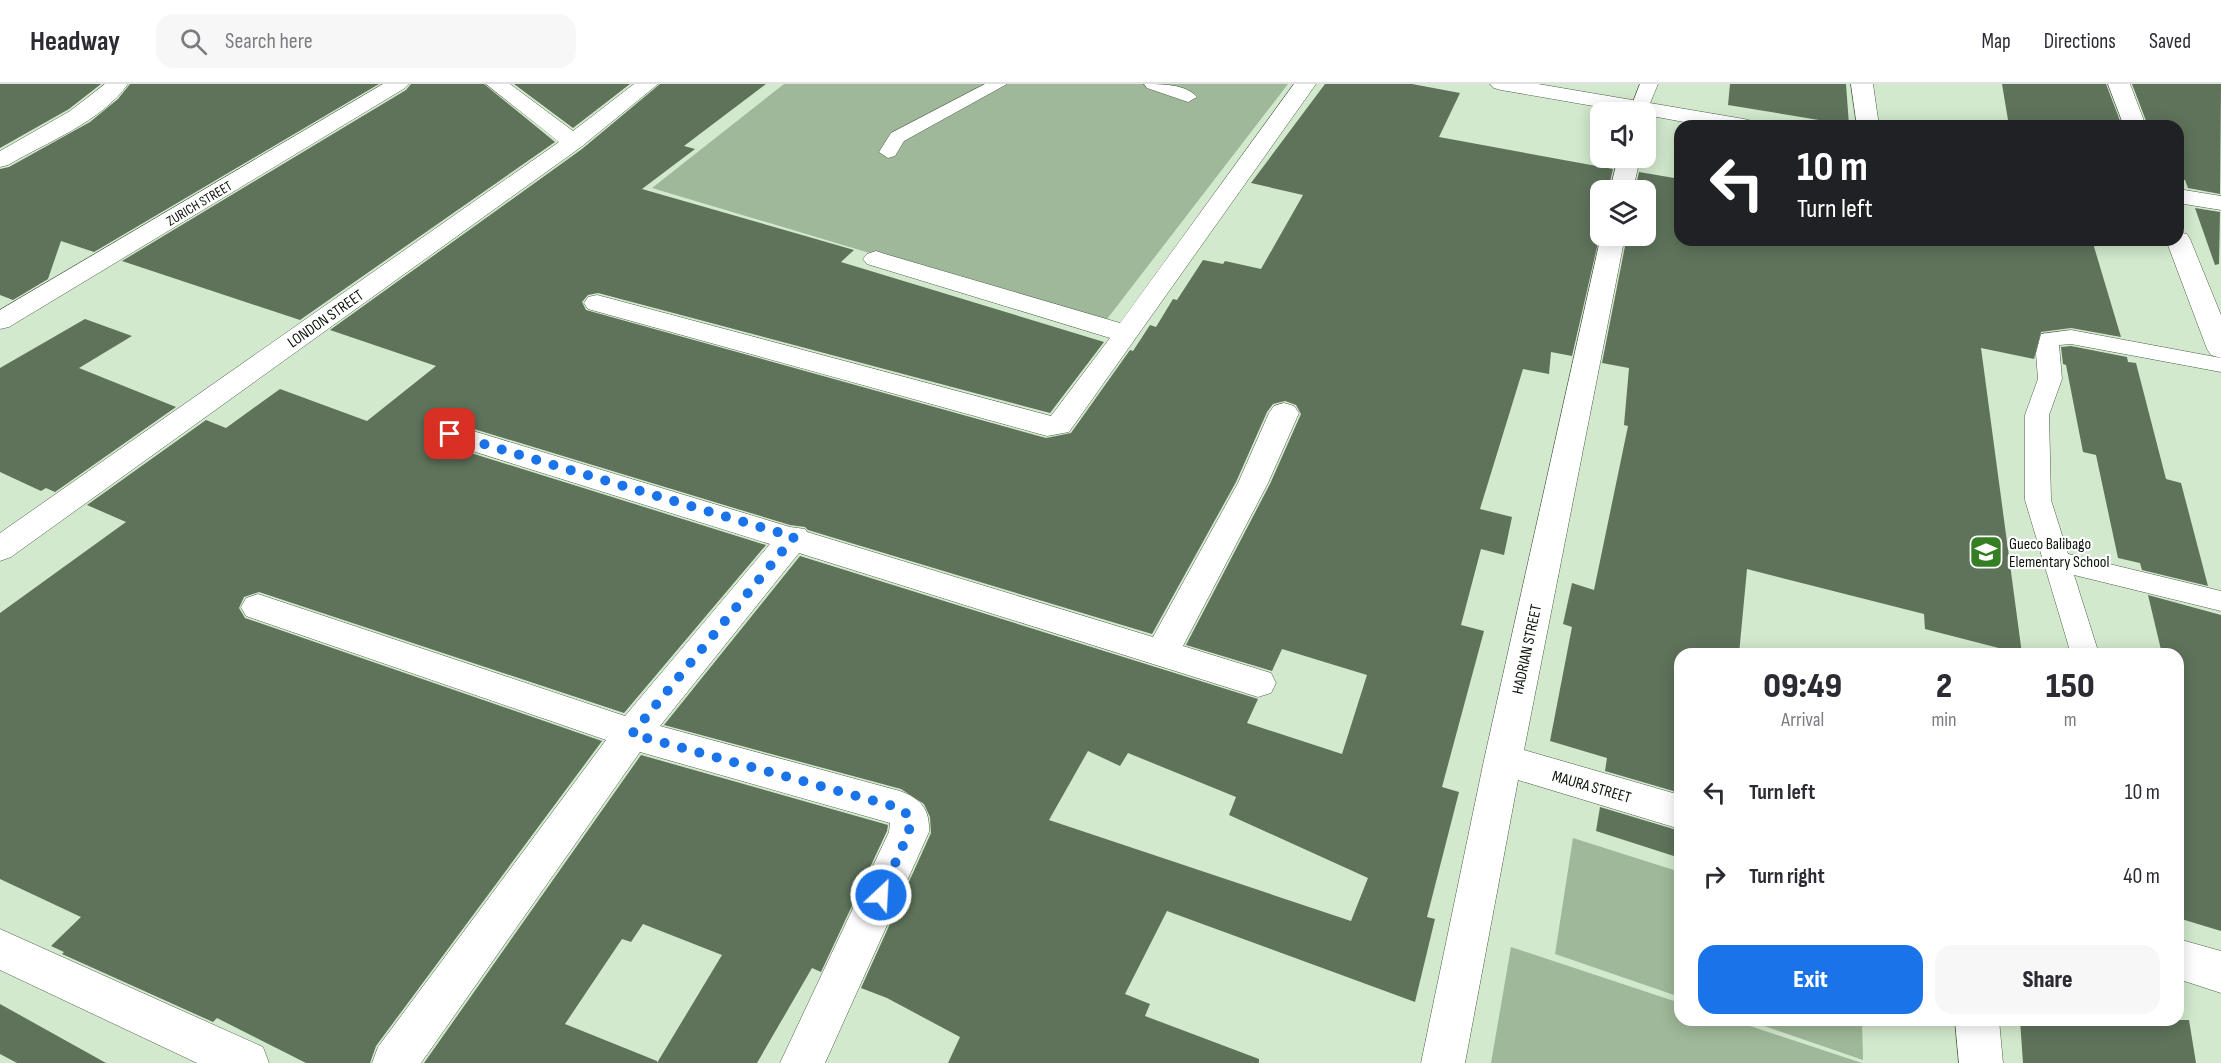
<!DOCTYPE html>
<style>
:root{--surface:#fff;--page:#f7f7f7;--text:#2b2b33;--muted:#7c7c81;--line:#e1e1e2;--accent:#1a73e8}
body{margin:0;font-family:"Sofia Sans Condensed",sans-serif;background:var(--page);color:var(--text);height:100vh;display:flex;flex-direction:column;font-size:22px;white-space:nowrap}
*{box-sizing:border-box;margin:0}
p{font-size:20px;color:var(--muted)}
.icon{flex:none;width:33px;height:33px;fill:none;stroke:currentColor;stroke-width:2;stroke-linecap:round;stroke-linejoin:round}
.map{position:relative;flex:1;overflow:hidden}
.sheet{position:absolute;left:1674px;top:564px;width:510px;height:378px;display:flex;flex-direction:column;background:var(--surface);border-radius:18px;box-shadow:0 3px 15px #0003}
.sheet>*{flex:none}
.guide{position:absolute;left:1674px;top:36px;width:510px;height:126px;border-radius:18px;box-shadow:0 3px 15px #0003;background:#202124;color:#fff;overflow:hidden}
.buttons{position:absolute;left:1590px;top:18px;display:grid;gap:12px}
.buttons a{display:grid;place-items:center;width:66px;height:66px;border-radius:12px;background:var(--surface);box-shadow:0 3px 15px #0003;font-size:30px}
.pin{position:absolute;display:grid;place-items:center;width:51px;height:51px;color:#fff;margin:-26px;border-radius:12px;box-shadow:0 3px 9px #0006}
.me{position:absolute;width:66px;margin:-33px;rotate:25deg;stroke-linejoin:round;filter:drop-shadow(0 0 4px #0008)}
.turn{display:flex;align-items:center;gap:21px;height:126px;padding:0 24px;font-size:27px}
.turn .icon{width:78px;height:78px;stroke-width:2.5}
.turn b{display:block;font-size:42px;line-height:51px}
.eta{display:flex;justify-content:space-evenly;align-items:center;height:102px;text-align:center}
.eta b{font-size:36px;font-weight:800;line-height:42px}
.primary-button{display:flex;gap:12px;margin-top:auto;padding:12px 24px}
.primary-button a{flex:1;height:69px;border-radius:18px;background:var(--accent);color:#fff;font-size:24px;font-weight:800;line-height:69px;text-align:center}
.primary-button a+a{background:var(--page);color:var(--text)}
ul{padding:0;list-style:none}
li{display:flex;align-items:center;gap:18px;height:84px;padding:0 24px}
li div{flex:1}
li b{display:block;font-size:22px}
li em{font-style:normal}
header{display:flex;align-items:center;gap:36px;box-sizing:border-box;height:84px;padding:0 30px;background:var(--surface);border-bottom:2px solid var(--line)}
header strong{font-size:28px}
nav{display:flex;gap:33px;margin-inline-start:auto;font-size:21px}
.search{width:420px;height:54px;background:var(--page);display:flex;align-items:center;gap:15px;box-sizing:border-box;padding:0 21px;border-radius:18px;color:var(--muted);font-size:22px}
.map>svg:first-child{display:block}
.green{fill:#9fb899}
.building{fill:#5f735b;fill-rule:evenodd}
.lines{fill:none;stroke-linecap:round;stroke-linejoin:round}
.service-casing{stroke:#4c5f48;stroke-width:1}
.minor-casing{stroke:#4c5f48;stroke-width:1}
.secondary-casing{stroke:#4c5f48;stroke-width:1}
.service{fill:#fff;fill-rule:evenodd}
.minor{fill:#fff;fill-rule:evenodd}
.secondary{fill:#fff;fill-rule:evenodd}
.route{stroke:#1a73e8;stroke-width:10;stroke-dasharray:0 18}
.labels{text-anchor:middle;stroke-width:4.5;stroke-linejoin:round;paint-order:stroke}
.far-street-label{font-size:14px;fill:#0c140b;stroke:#fff}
.street-label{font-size:16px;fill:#0c140b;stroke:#fff}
.poi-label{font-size:16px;fill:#0c140b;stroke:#fff;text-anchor:start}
</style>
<header>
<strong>Headway</strong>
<div class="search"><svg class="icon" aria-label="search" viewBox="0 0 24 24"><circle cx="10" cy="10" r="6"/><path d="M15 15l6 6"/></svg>Search here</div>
<nav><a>Map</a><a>Directions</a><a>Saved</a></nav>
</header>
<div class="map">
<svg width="2221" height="979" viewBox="0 0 2221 979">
<rect width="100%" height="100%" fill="#d2e9cd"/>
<path class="green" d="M784 0H1288L1104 239 652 104Z
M1573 754 1680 788V913L1555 870Z
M1511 863 1680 919V936H1732L1862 979H1491Z
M1747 936H1862L1863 976Z"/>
<path class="building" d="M0 0H101L69 25 0 64Z
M130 0H379L94 168 61 157 48 195 13 216 0 211V85L9 83 90 38 118 15Z
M411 0H484L555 58 300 236 122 177 406 6Z
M514 0H630L573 44Z
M660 0H766L684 62 695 65 642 105 854 166 841 178 1104 258 1050 329 598 209 588 211 582 218 586 226 1046 354 1071 349 1130 266 1133 267 1150 241 1156 243 1173 215 1177 216 1203 176 1223 180 1225 177 1261 185 1303 111 1251 99 1325 0H1412L1460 9 1439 53 1613 85 1608 106H1600V150L1572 272 1551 268 1549 290 1523 285 1480 425 1512 433 1504 471 1481 465 1461 541 1484 547 1442 703 1459 708 1427 833 1435 835 1415 918 1167 827 1125 910 1150 920 1145 932 1259 975V979H948L960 953 887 914 861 904 931 749 930 733 924 720 901 705 664 641 800 472 1258 615 1247 639 1342 670 1367 591 1282 565 1272 587 1186 561 1270 400 1301 330 1296 321 1285 317 1273 320 1267 328 1236 398 1152 550 808 446 805 443 790 441 451 338 439 341 433 350 439 359 766 461 624 629 259 508 244 513 239 524 245 534 602 657 376 962 370 979H306L217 934 213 938 62 870 64 868 51 862 81 833 0 795V529L126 438 87 421 206 336 226 344 280 305 367 337 436 282 330 246 582 65ZM1088 667 1120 682 1128 669 1236 713 1229 731 1368 794 1351 837 1049 736Z
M1730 0H1846L1849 41 1728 21Z
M2002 0H2106L2122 42H2009Z
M2132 0H2221L2220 110 2188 104 2185 96 2178 95V42H2148Z
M1639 88 1680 95V156H2092L2121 253 2071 244 2041 248 2034 275 1981 264 2022 570 1925 545 1924 530 1747 485 1739 570H1680V709L1605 687 1607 674 1550 657 1572 543 1563 540 1572 499 1594 506 1628 342 1624 341 1629 284 1602 279 1627 152H1646V106H1635Z
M2195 124 2220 128 2219 180 2215 181Z
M85 235 132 252 79 284 176 323 55 408 46 404 41 407 0 388V284Z
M2071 262 2127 273 2128 278 2136 279 2166 395 2181 399 2208 502 2142 486 2140 479 2118 474 2096 371 2083 368 2066 281 2063 280 2061 263Z
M2148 511 2221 531V847L2178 834V570H2162Z
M641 671 888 741 887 747 821 888 812 884 757 979H657L722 871 643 840 631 858 622 855 565 940 657 977V979H424Z
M1600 723 1680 747V774L1596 747Z
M0 920 106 979H17L0 970Z
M2020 936H2189L2196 979H2023Z"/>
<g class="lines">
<defs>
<path id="service" d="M985 0H1007L904 57 895 72 888 74 879 68 891 49Z
M1144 0C1161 0 1186 0 1197 13L1188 18 1147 4Z
M1640 0H1658L1646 29 1630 26Z
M2071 246 2221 274V288L2071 260 2059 261 2062 295 2049 331 2051 416 2068 470 2221 507V527L2074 491 2099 570H2071L2025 416V331L2038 295 2036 269 2041 250Z"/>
<path id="minor" d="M105 0H128C101 38 47 58 8 81L0 83V67L70 27Z
M383 0H409L405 4 9 243 0 245V226Z
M486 0H510L573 47 634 0H658L581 63 11 473 0 477V449L559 58Z
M1294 0H1316L1069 348 1047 352 588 225 584 219 588 213 597 211 1051 332 1110 254 867 180 863 175 867 170 876 167 885 170 1120 239Z
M1851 0H1873L1879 42H1857Z
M2108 0H2130L2146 42H2124Z
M1618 74H1640L1633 106H1610Z
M2178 148 2187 150 2190 155 2221 231V274L2211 271 2207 265 2166 156H2178Z
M1601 152H1625L1524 666 1680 711V745L1518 696 1465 979H1421L1484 676Z
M1284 319 1294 322 1299 329 1268 399 1183 562 1271 589 1276 599 1271 609 1258 613 799 469 660 642 900 707C921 715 930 725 929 748L825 979H780L889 748 890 739 640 668 421 979H372L378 963 606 656 246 532 241 523 246 514 258 510 625 632 770 460 440 357 435 350 440 343 450 340 460 343 790 443 805 445 807 448 1153 553 1238 399 1269 329 1274 322Z
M0 845 263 963 269 979H197L0 886Z
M2178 855 2221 867V909L2178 895Z
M1955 936H1999L2003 979H1959Z"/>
<path id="secondary" d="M1490 0H1538L1744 35 1752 37 1755 42H1706L1646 31V28H1628L1501 6 1494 4Z
M2178 105 2221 112V126L2178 119Z"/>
</defs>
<use href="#service" class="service-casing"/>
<use href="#minor" class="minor-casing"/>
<use href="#secondary" class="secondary-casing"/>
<use href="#service" class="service"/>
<use href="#minor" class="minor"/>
<use href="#secondary" class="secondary"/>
</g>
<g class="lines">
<path class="route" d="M450 350 794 453 632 650 900 724 910 733 909 748 881 811"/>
</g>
<defs>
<symbol id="school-square" viewBox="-11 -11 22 22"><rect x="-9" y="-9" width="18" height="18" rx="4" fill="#367e24" stroke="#fff"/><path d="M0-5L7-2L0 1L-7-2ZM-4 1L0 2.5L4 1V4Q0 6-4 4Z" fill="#fff"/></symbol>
</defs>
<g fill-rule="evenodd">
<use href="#school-square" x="1967" y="449" width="38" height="38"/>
</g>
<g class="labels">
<g class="far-street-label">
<text transform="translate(199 119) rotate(-31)" y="5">ZURICH STREET</text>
</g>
<g class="street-label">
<text transform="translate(325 234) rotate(-35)" y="6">LONDON STREET</text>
<text transform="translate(1526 565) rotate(-78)" y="6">HADRIAN STREET</text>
<text transform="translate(1592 702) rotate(16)" y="6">MAURA STREET</text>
</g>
<g class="poi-label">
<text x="2009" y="465">Gueco Balibago<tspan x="2009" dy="18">Elementary School</tspan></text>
</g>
</g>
</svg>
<div class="buttons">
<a><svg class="icon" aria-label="sound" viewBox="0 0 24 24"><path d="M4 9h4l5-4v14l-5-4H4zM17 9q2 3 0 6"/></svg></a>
<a><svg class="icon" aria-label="layers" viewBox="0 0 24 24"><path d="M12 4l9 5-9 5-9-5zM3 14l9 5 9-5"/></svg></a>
</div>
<div class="pin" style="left:450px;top:350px;background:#d93025"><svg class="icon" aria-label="arrive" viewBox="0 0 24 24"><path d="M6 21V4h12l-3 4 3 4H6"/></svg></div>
<svg class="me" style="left:881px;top:811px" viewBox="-20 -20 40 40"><circle r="17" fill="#1a73e8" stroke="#fff" stroke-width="3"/><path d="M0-11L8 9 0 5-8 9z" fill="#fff"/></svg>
<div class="guide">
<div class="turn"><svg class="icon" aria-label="left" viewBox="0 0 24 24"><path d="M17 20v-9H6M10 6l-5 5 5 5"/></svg><div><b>10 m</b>Turn left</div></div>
</div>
<section class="sheet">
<div class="eta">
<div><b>09:49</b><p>Arrival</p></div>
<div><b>2</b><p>min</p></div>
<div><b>150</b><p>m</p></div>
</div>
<ul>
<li><svg class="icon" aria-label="left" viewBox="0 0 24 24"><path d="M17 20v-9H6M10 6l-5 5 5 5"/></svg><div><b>Turn left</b></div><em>10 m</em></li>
<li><svg class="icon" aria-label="right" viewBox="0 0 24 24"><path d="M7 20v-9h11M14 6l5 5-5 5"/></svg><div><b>Turn right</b></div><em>40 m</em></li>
</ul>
<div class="primary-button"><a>Exit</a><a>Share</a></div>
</section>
</div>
